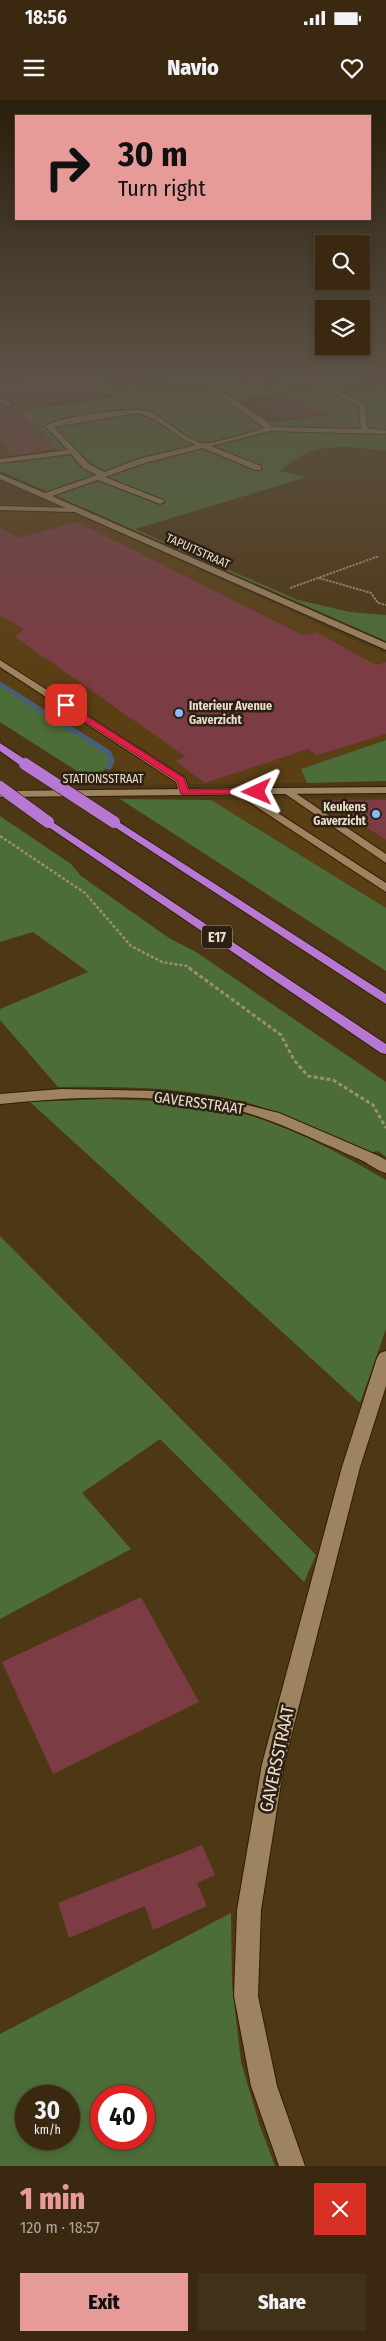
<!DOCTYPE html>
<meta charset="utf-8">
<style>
:root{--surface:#3a2910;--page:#413119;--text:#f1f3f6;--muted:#aba69f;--line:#544530;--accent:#e69b98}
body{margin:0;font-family:"Fira Sans Condensed",sans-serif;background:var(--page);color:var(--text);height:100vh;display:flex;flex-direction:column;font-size:19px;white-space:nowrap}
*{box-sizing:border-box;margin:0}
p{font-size:16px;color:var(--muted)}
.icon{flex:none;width:28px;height:28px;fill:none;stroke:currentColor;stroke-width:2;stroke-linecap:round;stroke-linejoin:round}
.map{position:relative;height:2066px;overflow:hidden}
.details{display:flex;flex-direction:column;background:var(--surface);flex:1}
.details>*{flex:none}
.top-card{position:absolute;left:15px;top:15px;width:356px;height:105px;border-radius:0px;box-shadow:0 2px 8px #0003,0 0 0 1px var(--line);background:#e69b98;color:#111;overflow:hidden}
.controls{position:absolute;left:315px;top:135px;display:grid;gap:10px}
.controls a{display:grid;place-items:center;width:55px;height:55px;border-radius:0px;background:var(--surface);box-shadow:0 2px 8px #0003,0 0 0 1px var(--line);font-size:25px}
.speed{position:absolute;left:15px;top:1985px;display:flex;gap:10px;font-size:25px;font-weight:700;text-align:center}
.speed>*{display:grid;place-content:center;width:65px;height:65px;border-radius:50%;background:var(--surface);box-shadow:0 2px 8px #0003,0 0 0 1px var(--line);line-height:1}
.speed small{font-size:12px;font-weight:400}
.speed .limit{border:8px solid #d22;background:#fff;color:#111}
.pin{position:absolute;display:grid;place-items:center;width:42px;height:42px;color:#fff;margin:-21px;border-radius:10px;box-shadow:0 2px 8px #0006}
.me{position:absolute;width:55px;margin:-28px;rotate:269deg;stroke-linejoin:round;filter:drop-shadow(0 0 4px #0008)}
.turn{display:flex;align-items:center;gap:18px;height:105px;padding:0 20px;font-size:22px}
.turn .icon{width:65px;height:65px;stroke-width:2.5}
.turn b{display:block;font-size:35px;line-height:42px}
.round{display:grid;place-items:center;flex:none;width:52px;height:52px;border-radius:0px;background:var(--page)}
.overview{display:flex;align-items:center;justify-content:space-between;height:85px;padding:0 20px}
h1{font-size:30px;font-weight:800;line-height:38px;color:var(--accent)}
.primary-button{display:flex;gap:10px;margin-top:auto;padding:10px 20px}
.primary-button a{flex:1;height:58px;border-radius:0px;background:var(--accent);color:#111;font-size:20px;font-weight:800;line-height:58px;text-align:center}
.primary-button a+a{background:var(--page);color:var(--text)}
.status{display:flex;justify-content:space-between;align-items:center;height:35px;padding:0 25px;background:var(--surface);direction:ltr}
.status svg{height:14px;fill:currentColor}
header{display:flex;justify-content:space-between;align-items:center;height:65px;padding:0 20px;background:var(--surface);font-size:22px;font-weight:800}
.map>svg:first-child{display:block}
.built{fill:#5a3f15}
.green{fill:#4c6d38;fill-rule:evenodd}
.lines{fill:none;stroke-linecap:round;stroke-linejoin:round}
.stream-far1{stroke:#495f77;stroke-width:4.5}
.stream{stroke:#495f77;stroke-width:5.5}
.building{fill:#7b3c43}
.lane-casing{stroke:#321d00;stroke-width:2}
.street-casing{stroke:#321d00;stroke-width:2}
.secondary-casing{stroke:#321d00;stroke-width:2}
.highway-casing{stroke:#321d00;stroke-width:2}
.path-far3{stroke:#9e8c73;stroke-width:1;stroke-dasharray:2 1;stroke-linecap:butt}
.path-far2{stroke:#9e8c73;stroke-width:2;stroke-dasharray:2.5 1;stroke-linecap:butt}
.path-far1{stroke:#9e8c73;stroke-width:2.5;stroke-dasharray:3 2;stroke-linecap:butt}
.path{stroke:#9e8c73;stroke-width:3;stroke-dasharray:4 2.5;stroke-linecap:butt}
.lane{fill:#9d8360;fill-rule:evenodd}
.street{fill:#9d8360;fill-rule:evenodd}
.secondary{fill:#9d8360;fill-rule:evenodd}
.highway{fill:#b778d3;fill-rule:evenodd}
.highway-bridge-casing{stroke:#321d00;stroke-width:13;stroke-linecap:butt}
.highway-bridge{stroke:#b778d3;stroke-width:12}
.route{fill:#e11d48;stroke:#92132f}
.poi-dot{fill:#87bbfc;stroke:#2b2012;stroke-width:2}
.labels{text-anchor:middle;stroke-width:5;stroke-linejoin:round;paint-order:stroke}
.far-street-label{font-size:12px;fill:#ebddcb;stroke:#2b2012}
.far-poi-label{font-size:12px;font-weight:bold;fill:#ebddcb;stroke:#2b2012;text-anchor:start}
.shield{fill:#2b2012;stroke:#b1a494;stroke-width:1}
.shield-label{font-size:14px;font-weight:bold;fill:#ebddcb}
.street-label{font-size:15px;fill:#ebddcb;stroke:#2b2012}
.near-street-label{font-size:18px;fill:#ebddcb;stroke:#2b2012}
</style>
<div class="status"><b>18:56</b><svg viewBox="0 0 49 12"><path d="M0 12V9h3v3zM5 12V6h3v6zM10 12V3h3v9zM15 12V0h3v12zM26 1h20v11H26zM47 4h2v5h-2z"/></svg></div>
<header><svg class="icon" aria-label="menu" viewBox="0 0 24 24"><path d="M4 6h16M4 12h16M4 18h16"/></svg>Navio<svg class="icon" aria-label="heart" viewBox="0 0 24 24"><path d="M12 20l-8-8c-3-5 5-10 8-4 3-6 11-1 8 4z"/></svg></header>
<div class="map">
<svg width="386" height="2066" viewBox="0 0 386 2066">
<rect width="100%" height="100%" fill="#4d3715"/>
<path class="built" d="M0 404 56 405 386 554V640L301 669 307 683 128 685 129 675 109 667 112 661 0 584Z
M386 697V808L211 700Z"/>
<path class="green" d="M66 277H100L116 287 193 277H326L367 281 386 287V350C363 349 334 343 312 351 300 355 289 364 279 371L307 377 135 429 298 500 350 512 386 515V541L0 371V363L61 354 35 326 18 311 117 297 105 289 62 295 83 290ZM280 291 328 315 271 322 237 301Z
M0 584 108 652 112 661C106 673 93 677 80 673L0 622Z
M386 640V681L307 683 301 669Z
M120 699 211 700 386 808V871Z
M0 716 71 764 81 776 169 838 196 852 386 982V1057L378 1051 367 1053C327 1036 286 1012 244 1002 183 987 120 986 58 987L0 920V909L88 872 33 832 0 842Z
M107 999C148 1001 192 1001 232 1011 285 1023 340 1053 386 1080V1229L360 1303 30 1002Z
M0 1136 316 1455 304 1482 160 1339 82 1393 131 1449 0 1519Z
M231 1813 232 1884 241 1962 259 2023 275 2066H0V1934ZM26 1996H69V2039H26ZM101 1996H144V2039H101Z"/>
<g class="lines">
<path class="stream-far1" d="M0 584 63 624"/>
<path class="stream" d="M61 623 108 652 112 661 109 667"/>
</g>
<path class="building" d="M56 277H86L111 294 51 302 53 304 17 309 58 349 10 356 0 336V304L8 308 14 304 0 295V284Z
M290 297 328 312 285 319 257 304Z
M77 422 303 535 316 532 376 565 386 562V634L317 655 308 649 205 683 175 661 186 657 15 537 24 529 0 515V428L18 438Z
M326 700H386V740Z
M141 1497 199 1602 53 1674 2 1562Z
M202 1745 215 1775 197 1783 207 1806 153 1830 145 1806 69 1838 58 1803Z"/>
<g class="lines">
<defs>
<path id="lane" d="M0 406 74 408 78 410 74 412 0 410Z
M0 560 185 678 190 693 188 695H180L176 682 0 567Z
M288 688 386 754V763L284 693V689Z
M241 689 386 783V792L237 694 235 692Z"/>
<path id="street" d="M280 277H293L222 291 266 321 272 327 361 329 359 305 298 277H306L364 303 368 329 386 330V334L270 331 211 346 261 366V370H255L203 348 145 363 105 377 163 400 164 402 160 404 98 380 52 396 386 543V550L0 379V374L45 393 97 375 83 368 71 354 0 363V359L68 350 45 326C58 317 136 305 150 312 168 320 182 338 202 343 211 345 254 331 265 328L213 290ZM136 313C158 317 176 337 196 345L139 359 104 372 89 364 54 327Z
M0 297 11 303 12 304 9 306 0 302Z
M61 989 161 991 224 999 279 1013 379 1056 386 1060V1073C377 1071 368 1063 359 1059 326 1045 292 1028 257 1016 184 991 76 996 0 1004V994Z
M386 1251V1286L360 1367 284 1664 261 1810 258 1896 277 1986 305 2066H279L251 1986 234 1896 237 1810 262 1664 342 1367 377 1258 380 1253Z"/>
<path id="secondary" d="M386 687V693L0 697V691Z"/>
<path id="highway" d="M0 643 29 662V666H21L0 651Z
M48 719 386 944V954L381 953 44 724 42 722Z
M114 719 386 894V904L110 724 108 722Z"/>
</defs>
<use href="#lane" class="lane-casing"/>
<use href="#street" class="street-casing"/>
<use href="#secondary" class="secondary-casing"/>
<use href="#highway" class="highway-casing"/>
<path class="path-far3" d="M377 306H386
M21 312 35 323"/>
<path class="path-far2" d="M319 478 371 493 378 503 386 505
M290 488 379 456"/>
<path class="path-far1" d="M0 736 85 793 131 846 162 862 187 866 191 869"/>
<path class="path" d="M189 868 281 935 294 960 308 976 333 980 373 1005 386 1028"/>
<use href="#lane" class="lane"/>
<use href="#street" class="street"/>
<use href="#secondary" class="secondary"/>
<use href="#highway" class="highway"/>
<defs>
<path id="highway-bridge" d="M25 664 114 722
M0 687 48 722"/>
</defs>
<use href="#highway-bridge" class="highway-bridge-casing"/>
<use href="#highway-bridge" class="highway-bridge"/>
</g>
<linearGradient id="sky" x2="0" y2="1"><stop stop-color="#2a1e0c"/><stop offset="0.49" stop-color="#5c5346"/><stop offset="1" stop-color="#5c5346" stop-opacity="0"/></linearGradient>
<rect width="386" height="566" fill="url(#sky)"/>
<path class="route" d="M63 604H68L184 678 188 690 257 689 261 692 257 694H181L177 681 63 607Z"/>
<g class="poi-dot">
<circle cx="179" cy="613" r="5"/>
<circle cx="376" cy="714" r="5"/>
</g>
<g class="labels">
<g class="far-street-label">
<text transform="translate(198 451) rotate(24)" y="4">TAPUITSTRAAT</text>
<text x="103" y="683">STATIONSSTRAAT</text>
</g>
<g class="far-poi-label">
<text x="189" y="610">Interieur Avenue<tspan x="189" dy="14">Gaverzicht</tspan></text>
<text x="366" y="711" text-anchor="end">Keukens<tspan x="366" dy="14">Gaverzicht</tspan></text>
</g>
<rect class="shield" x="202" y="825.5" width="30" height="23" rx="4"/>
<g class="shield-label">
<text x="217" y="842">E17</text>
</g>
<g class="street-label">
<text transform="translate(199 1003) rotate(8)" y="5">GAVERSSTRAAT</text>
</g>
<g class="near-street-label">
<text transform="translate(277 1659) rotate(-78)" y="6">GAVERSSTRAAT</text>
</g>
</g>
</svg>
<div class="controls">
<a><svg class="icon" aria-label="search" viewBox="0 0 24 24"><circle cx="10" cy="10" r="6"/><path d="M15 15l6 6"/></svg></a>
<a><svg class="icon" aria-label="layers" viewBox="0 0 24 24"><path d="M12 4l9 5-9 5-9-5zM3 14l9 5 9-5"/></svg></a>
</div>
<div class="speed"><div>30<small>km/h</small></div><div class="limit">40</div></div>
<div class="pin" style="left:66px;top:605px;background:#d93025"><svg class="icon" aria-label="arrive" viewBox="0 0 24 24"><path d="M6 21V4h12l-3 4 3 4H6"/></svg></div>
<svg class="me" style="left:257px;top:692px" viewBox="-20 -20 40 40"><path d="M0-17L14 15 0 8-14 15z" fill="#e11d48" stroke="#fff" stroke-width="4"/></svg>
<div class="top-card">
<div class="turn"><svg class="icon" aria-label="right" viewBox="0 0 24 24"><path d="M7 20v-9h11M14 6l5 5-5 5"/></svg><div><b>30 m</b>Turn right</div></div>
</div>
</div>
<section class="details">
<div class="overview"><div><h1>1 min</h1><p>120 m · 18:57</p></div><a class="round" style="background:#d93025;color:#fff"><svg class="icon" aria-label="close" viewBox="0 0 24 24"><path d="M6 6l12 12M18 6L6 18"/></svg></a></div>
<div class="primary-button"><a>Exit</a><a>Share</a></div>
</section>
